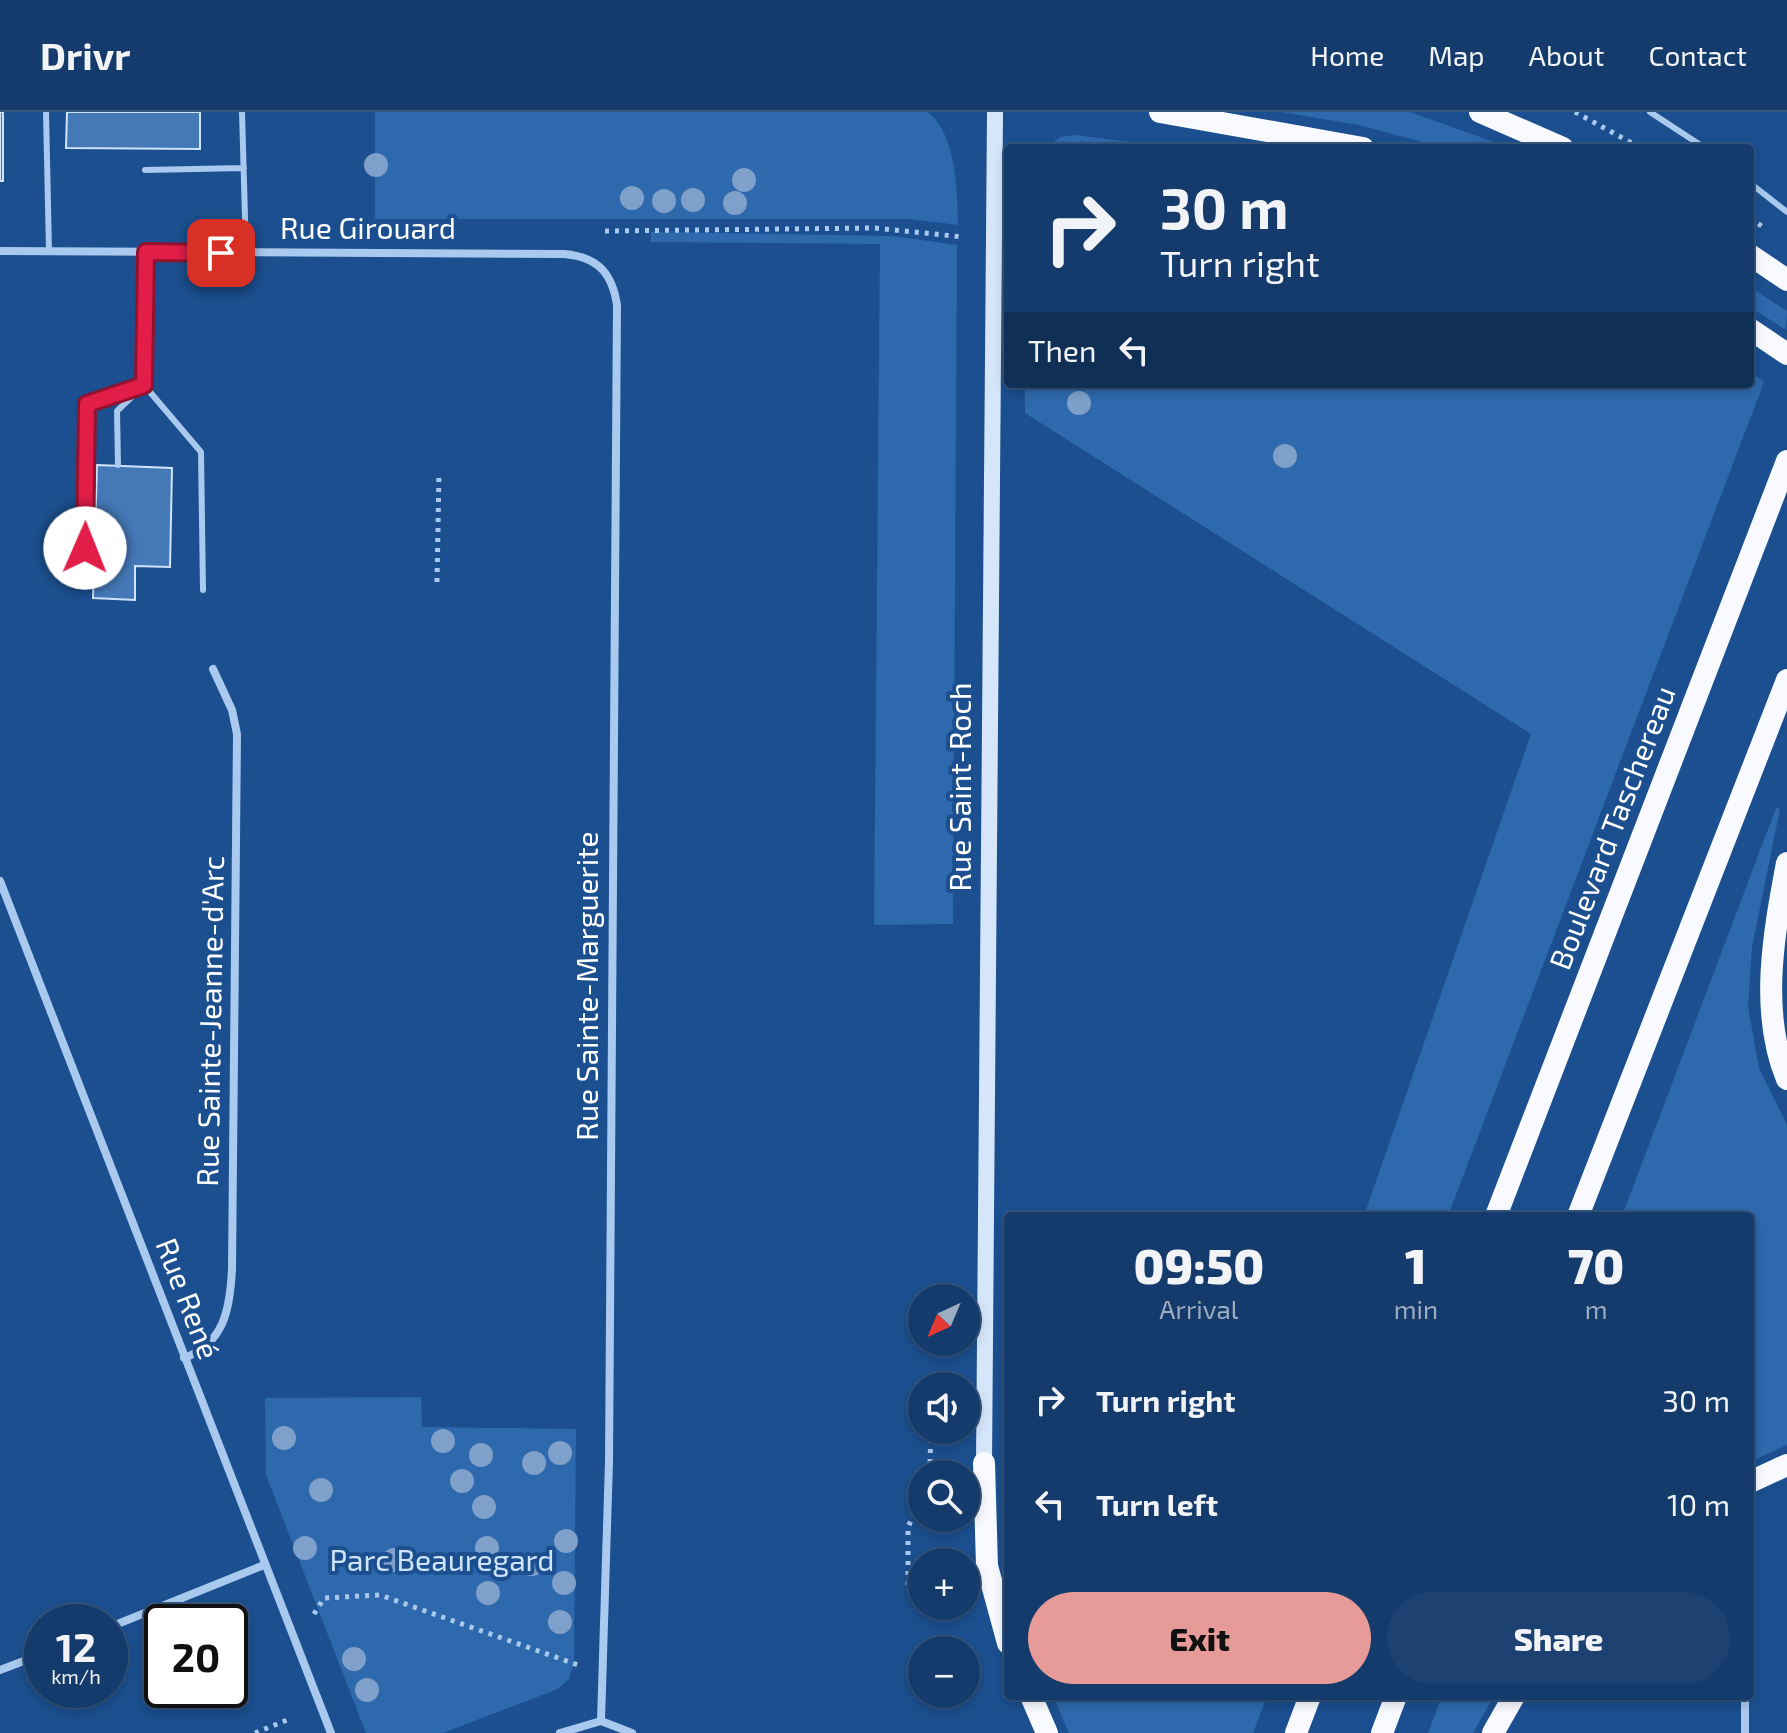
<!DOCTYPE html>
<meta charset="utf-8">
<style>
:root{--surface:#143b6b;--page:#1d4271;--text:#f1f3f6;--muted:#9dadc1;--line:#33557e;--accent:#e69b98}
body{margin:0;font-family:"Exo 2",sans-serif;background:var(--page);color:var(--text);height:100vh;display:flex;flex-direction:column;font-size:30px;white-space:nowrap}
*{box-sizing:border-box;margin:0}
p{font-size:26px;color:var(--muted)}
.icon{flex:none;width:44px;height:44px;fill:none;stroke:currentColor;stroke-width:2;stroke-linecap:round;stroke-linejoin:round}
.map{position:relative;flex:1;overflow:hidden}
.details{position:absolute;left:1004px;top:1100px;width:750px;height:488px;display:flex;flex-direction:column;background:var(--surface);border-radius:8px;box-shadow:0 4px 12px #0003,0 0 0 2px var(--line)}
.details>*{flex:none}
.banner{position:absolute;left:1004px;top:32px;width:750px;height:244px;border-radius:8px;box-shadow:0 4px 12px #0003,0 0 0 2px var(--line);background:#143b6b;color:var(--text);overflow:hidden}
.needle{width:52px;rotate:224deg}
.tools{position:absolute;left:908px;top:1172px;display:grid;gap:16px}
.tools a{display:grid;place-items:center;width:72px;height:72px;border-radius:50%;background:var(--surface);box-shadow:0 4px 12px #0003,0 0 0 2px var(--line);font-size:40px}
.speed{position:absolute;left:24px;top:1492px;display:flex;gap:16px;font-size:40px;font-weight:700;text-align:center}
.speed>*{display:grid;place-content:center;width:104px;height:104px;border-radius:50%;background:var(--surface);box-shadow:0 4px 12px #0003,0 0 0 2px var(--line);line-height:1}
.speed small{font-size:20px;font-weight:400}
.speed .limit{border:4px solid #111;border-radius:12px;background:#fff;color:#111}
.pin{position:absolute;display:grid;place-items:center;width:68px;height:68px;color:#fff;margin:-34px;border-radius:16px;box-shadow:0 4px 12px #0006}
.me{position:absolute;width:88px;margin:-44px;rotate:1deg;stroke-linejoin:round;filter:drop-shadow(0 0 6px #0008)}
.turn{display:flex;align-items:center;gap:28px;height:168px;padding:0 24px;font-size:36px}
.turn .icon{width:104px;height:104px;stroke-width:2.5}
.turn b{display:block;font-size:56px;line-height:68px}
.then{display:flex;align-items:center;height:76px;padding:0 24px;background:#0003;gap:16px;font-size:30px}
.eta{display:flex;justify-content:space-evenly;align-items:center;height:136px;text-align:center}
.eta b{font-size:48px;font-weight:800;line-height:56px}
.button{display:flex;gap:16px;margin-top:auto;padding:16px 24px}
.button a{flex:1;height:92px;border-radius:48px;background:var(--accent);color:#111;font-size:32px;font-weight:800;line-height:92px;text-align:center}
.button a+a{background:var(--page);color:var(--text)}
ul{padding:0;list-style:none}
li{display:flex;align-items:center;gap:24px;height:104px;padding:0 24px}
li div{flex:1}
li b{display:block;font-size:30px}
li em{font-style:normal}
header{display:flex;align-items:center;gap:48px;box-sizing:border-box;height:112px;padding:0 40px;background:var(--surface);border-bottom:2px solid var(--line)}
header strong{font-size:38px}
nav{display:flex;gap:44px;margin-inline-start:auto;font-size:28px}
.map>svg:first-child{display:block}
.green{fill:#2e69ad}
.building{fill:#4478b7;stroke:#cfe3fa;stroke-width:2}
.lines{fill:none;stroke-linecap:round;stroke-linejoin:round}
.path{stroke:#a9c9ee;stroke-width:5;stroke-dasharray:4 6;stroke-linecap:butt}
.service{stroke:#a9c9ee;stroke-width:6}
.minor{stroke:#a9c9ee;stroke-width:8}
.secondary{stroke:#d6e6fa;stroke-width:16}
.trunk{stroke:#f8faff;stroke-width:22}
.tree{fill:#7ea0ca}
.route-casing{stroke:#92132f;stroke-width:20}
.route{stroke:#e11d48;stroke-width:14}
.labels{text-anchor:middle;stroke-width:8;stroke-linejoin:round;paint-order:stroke}
.street-label{font-size:30px;fill:#fff;stroke:#1b4f8f}
.park-label{font-size:30px;fill:#cfe3fa;stroke:#1b4f8f}
</style>
<header>
<strong>Drivr</strong>
<nav><a>Home</a><a>Map</a><a>About</a><a>Contact</a></nav>
</header>
<div class="map">
<svg width="1787" height="1621" viewBox="0 0 1787 1621">
<rect width="100%" height="100%" fill="#1b4f8f"/>
<path class="green" d="M375 0H928C957 24 957 78 958 113L909 107H375Z
M1282 0H1410L1511 36H1444L1359 13Z
M1075 23 1174 36H1046L1060 25Z
M651 120 894 124 957 133 953 812 874 813 880 132 651 130Z
M1750 175 1787 199 1786 218 1750 195Z
M1750 260 1764 270 1448 1104H1364L1531 622 1025 301V272H1750Z
M1776 696 1780 697 1752 835 1748 894 1759 956 1787 1013V1333L1750 1350V1104H1622Z
M421 1285 422 1315 576 1317 574 1551 569 1567 558 1577 443 1621H366L266 1363 265 1286Z
M1053 1584H1267L1253 1621H1069Z
M1442 1584H1494L1473 1621H1428Z"/>
<path class="building" d="M0 0H3V69H0Z
M67 0H200V37L66 36Z
M97 353 172 356 170 455 135 454V488L93 486Z"/>
<g class="lines">
<path class="path" d="M1575 0 1641 36
M1750 106 1763 115
M605 119 875 116 963 125
M437 470 439 360
M930 1351 931 1318
M930 1362V1351H954
M908 1473V1415L922 1386
M314 1502 324 1486 380 1483 578 1553
M255 1621 292 1606"/>
<path class="service" d="M46 0 49 139
M242 0 246 141
M1650 0 1705 36
M145 58 244 56
M1750 71 1787 100
M146 140 144 273 201 340 203 478
M118 353 117 299 141 276
M85 436 87 292 144 273"/>
<path class="minor" d="M0 139 564 142C597 145 612 160 617 193L609 1350 601 1609
M0 769 331 1621
M184 1246C225 1231 230 1196 232 1157L237 622 232 598 213 557
M110 1515 264 1453
M0 1558 42 1542
M560 1621 601 1609 632 1621
M1745 1621V1584"/>
<path class="secondary" d="M984 1351 995 0"/>
<path class="trunk" d="M1160 0 1363 36
M1480 0 1563 36
M1750 143 1787 168
M1750 217 1787 242
M1787 751C1774 820 1759 900 1787 967
M1496 1104 1787 349
M1578 1104 1787 568
M984 1351 987 1454 1008 1531
M1750 1370 1787 1353
M1031 1584 1047 1621
M1296 1621 1310 1584
M1382 1621 1396 1584
M1493 1621 1514 1584"/>
</g>
<g class="tree">
<circle cx="376" cy="53" r="12"/>
<circle cx="744" cy="68" r="12"/>
<circle cx="632" cy="86" r="12"/>
<circle cx="693" cy="88" r="12"/>
<circle cx="664" cy="89" r="12"/>
<circle cx="735" cy="91" r="12"/>
<circle cx="1079" cy="291" r="12"/>
<circle cx="1285" cy="344" r="12"/>
<circle cx="284" cy="1326" r="12"/>
<circle cx="443" cy="1329" r="12"/>
<circle cx="560" cy="1341" r="12"/>
<circle cx="481" cy="1343" r="12"/>
<circle cx="534" cy="1351" r="12"/>
<circle cx="462" cy="1369" r="12"/>
<circle cx="321" cy="1378" r="12"/>
<circle cx="484" cy="1395" r="12"/>
<circle cx="566" cy="1429" r="12"/>
<circle cx="305" cy="1436" r="12"/>
<circle cx="487" cy="1436" r="12"/>
<circle cx="394" cy="1448" r="12"/>
<circle cx="532" cy="1452" r="12"/>
<circle cx="564" cy="1471" r="12"/>
<circle cx="488" cy="1481" r="12"/>
<circle cx="560" cy="1510" r="12"/>
<circle cx="354" cy="1547" r="12"/>
<circle cx="367" cy="1578" r="12"/>
</g>
<g class="lines">
<defs>
<path id="route" d="M85 436 87 292 144 273 146 140 221 141"/>
</defs>
<use href="#route" class="route-casing"/>
<use href="#route" class="route"/>
</g>
<g class="labels">
<g class="street-label">
<text x="368" y="127">Rue Girouard</text>
<text transform="translate(961 675) rotate(-90)" y="10">Rue Saint-Roch</text>
<text transform="translate(1613 716) rotate(-69)" y="10">Boulevard Taschereau</text>
<text transform="translate(588 874) rotate(-90)" y="10">Rue Sainte-Marguerite</text>
<text transform="translate(211 909) rotate(-89)" y="10">Rue Sainte-Jeanne-d'Arc</text>
<text transform="translate(187 1187) rotate(69)" y="10">Rue René</text>
</g>
<g class="park-label">
<text x="442" y="1459">Parc Beauregard</text>
</g>
</g>
</svg>
<div class="tools">
<a><svg class="needle" viewBox="-14 -14 28 28"><path d="M0-13l5 13h-10z" fill="#e53935"/><path d="M0 13l5-13h-10z" fill="#9dadc1"/></svg></a>
<a><svg class="icon" aria-label="sound" viewBox="0 0 24 24"><path d="M4 9h4l5-4v14l-5-4H4zM17 9q2 3 0 6"/></svg></a>
<a><svg class="icon" aria-label="search" viewBox="0 0 24 24"><circle cx="10" cy="10" r="6"/><path d="M15 15l6 6"/></svg></a>
<a>+</a>
<a>−</a>
</div>
<div class="speed"><div>12<small>km/h</small></div><div class="limit">20</div></div>
<div class="pin" style="left:221px;top:141px;background:#d93025"><svg class="icon" aria-label="arrive" viewBox="0 0 24 24"><path d="M6 21V4h12l-3 4 3 4H6"/></svg></div>
<svg class="me" style="left:85px;top:436px" viewBox="-20 -20 40 40"><circle r="19" fill="#fff"/><path d="M0-13L10 11 0 6-10 11z" fill="#e11d48"/></svg>
<div class="banner">
<div class="turn"><svg class="icon" aria-label="right" viewBox="0 0 24 24"><path d="M7 20v-9h11M14 6l5 5-5 5"/></svg><div><b>30 m</b>Turn right</div></div>
<div class="then">Then<svg class="icon" aria-label="left" viewBox="0 0 24 24"><path d="M17 20v-9H6M10 6l-5 5 5 5"/></svg></div>
</div>
<section class="details">
<div class="eta">
<div><b>09:50</b><p>Arrival</p></div>
<div><b>1</b><p>min</p></div>
<div><b>70</b><p>m</p></div>
</div>
<ul>
<li><svg class="icon" aria-label="right" viewBox="0 0 24 24"><path d="M7 20v-9h11M14 6l5 5-5 5"/></svg><div><b>Turn right</b></div><em>30 m</em></li>
<li><svg class="icon" aria-label="left" viewBox="0 0 24 24"><path d="M17 20v-9H6M10 6l-5 5 5 5"/></svg><div><b>Turn left</b></div><em>10 m</em></li>
</ul>
<div class="button"><a>Exit</a><a>Share</a></div>
</section>
</div>
